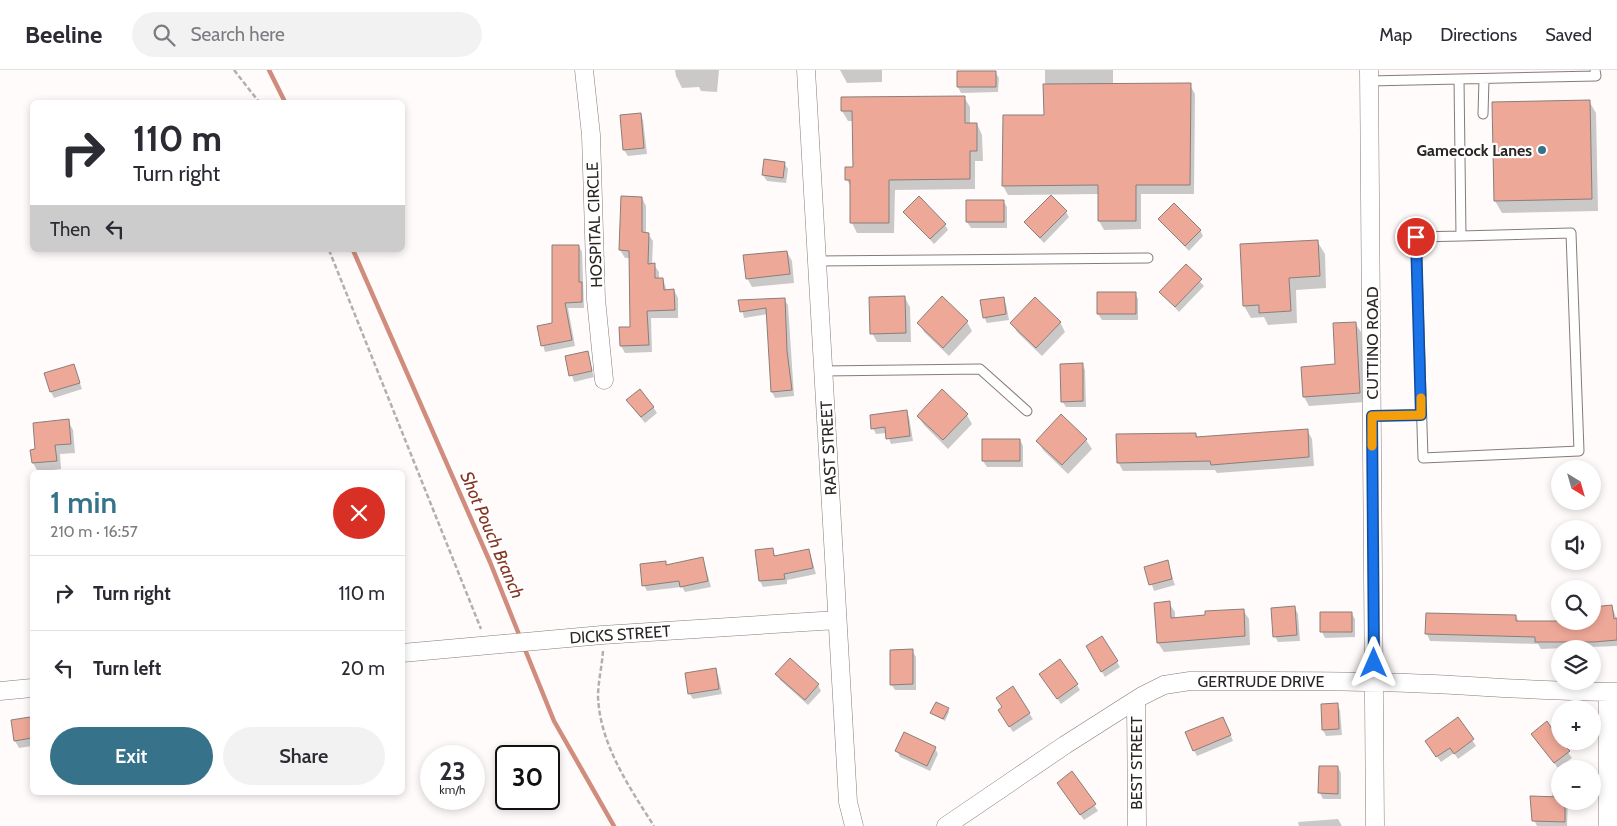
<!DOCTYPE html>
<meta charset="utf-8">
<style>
:root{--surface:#fff;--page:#f2f2f3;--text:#2b2b33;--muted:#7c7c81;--line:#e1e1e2;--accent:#36738a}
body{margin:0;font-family:Cabin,sans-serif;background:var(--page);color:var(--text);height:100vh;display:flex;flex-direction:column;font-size:19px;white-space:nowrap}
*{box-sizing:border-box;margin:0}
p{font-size:16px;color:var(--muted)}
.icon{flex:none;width:28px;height:28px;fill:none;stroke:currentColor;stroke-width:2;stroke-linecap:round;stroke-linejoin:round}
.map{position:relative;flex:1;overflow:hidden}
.panel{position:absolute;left:30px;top:400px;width:375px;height:325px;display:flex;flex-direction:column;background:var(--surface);border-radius:8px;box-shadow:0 2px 8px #0003}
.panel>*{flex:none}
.top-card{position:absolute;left:30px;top:30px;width:375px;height:152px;border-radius:8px;box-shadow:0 2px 8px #0003;background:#fff;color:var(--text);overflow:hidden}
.needle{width:32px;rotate:143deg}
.buttons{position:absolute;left:1551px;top:390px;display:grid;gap:10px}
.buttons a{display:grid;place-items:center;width:50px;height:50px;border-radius:50%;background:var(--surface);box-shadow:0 2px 8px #0003;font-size:25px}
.speed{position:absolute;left:420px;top:675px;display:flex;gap:10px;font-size:25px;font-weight:700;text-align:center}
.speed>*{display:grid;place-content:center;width:65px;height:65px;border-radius:50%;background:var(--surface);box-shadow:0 2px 8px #0003;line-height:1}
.speed small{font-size:12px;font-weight:400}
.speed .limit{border:2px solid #111;border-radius:8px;background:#fff;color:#111}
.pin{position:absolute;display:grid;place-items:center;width:42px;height:42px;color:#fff;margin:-21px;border:2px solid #fff;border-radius:50%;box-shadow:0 1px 5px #0007}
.me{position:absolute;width:55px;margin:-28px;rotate:0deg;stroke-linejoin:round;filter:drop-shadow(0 0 4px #0008)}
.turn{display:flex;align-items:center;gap:18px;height:105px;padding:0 20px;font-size:22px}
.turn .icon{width:65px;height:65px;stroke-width:2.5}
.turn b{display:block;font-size:35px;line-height:42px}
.then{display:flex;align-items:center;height:48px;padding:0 20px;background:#0003;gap:10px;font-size:19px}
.round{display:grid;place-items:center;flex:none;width:52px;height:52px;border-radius:26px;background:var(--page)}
.head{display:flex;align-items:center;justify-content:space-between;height:85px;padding:0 20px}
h1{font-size:30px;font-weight:600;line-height:38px;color:var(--accent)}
.primary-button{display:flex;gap:10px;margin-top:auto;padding:10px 20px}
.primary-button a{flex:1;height:58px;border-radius:30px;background:var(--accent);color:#fff;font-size:20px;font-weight:600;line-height:58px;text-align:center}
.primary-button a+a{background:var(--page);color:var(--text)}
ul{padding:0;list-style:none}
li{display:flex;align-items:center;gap:15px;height:75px;padding:0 20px;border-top:1px solid var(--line)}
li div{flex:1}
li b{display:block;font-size:19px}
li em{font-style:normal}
header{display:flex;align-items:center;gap:30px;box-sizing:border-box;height:70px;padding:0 25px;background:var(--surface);border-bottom:1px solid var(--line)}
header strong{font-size:24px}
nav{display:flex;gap:28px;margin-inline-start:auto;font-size:18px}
.search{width:350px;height:45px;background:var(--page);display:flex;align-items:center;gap:12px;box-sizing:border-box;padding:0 18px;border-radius:28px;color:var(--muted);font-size:19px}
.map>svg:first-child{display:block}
.shadow{fill:#0003}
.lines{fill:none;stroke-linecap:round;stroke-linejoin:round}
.stream{stroke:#d08d7d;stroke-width:4.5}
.building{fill:#eea898;stroke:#8a7e7b}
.lane-casing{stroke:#877b78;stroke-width:11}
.street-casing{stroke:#877b78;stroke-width:19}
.path{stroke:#b3afae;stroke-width:2.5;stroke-dasharray:5 2.5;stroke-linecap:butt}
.lane{stroke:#fff;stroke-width:9}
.street{stroke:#fff;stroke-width:18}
.route-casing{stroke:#114b97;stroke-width:12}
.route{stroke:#1a73e8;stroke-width:9}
.slow{stroke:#f59e0b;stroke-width:9}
.poi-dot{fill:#36738a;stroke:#fff;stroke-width:2}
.labels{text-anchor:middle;stroke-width:4.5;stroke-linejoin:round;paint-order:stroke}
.poi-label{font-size:16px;font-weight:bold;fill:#2b2625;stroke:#fff;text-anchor:end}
.street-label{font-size:16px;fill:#2b2625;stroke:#fff}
.water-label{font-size:18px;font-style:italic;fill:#873624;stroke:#fff}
</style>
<header>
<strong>Beeline</strong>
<div class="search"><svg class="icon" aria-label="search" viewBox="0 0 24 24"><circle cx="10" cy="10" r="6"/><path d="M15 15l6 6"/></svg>Search here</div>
<nav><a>Map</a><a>Directions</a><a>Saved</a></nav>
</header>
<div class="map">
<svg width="1617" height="756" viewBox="0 0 1617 756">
<rect width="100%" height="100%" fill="#fefbfa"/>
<path class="shadow" d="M675 0H719L717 22 701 21 699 17 682 18 676 6Z
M882 0V12L847 13 840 0Z
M1045 0H1113V15H1190L1195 24 1194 124H1141V159L1104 160 1099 151V124L1008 125 1003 116 1045 46Z
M995 2 999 8 998 22 961 23 958 17Z
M964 27 970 37V55L977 54 982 65 983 91H975V119L895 120 894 163H857L852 153V119L847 110V98H854V51H848L842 41Z
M1589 31 1596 43 1598 141 1502 143 1495 131Z
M640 44 643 50 647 84 628 86 624 80 621 46Z
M784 93 788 99 786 113 767 111 763 105Z
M642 128 646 136V164H648L653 171 652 195H654L659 202V209H663L667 221 674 220 678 228V248H651L652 282 625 283 621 276 631 258 630 188H625L620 180Z
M1003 131 1007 137V158H971L967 152Z
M905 142 945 155 948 160 934 174Z
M1066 142 1069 147 1044 173 1025 153Z
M1159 149 1200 160 1203 166 1189 181Z
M1317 171 1325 184 1326 218 1296 220 1297 253 1268 255 1264 247 1251 248 1244 236Z
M579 176 582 182 584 238H568L575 276 545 282 538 257 554 254Z
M787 182 792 191 794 213 752 217 747 208Z
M1186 196 1204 216 1179 242 1161 222Z
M1135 223 1138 229V250H1102L1098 244Z
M905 228 910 237 911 272H877L872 263Z
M942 228 967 252 972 261 949 286 924 262 919 253Z
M784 229 788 235 794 326 775 328 772 322 768 244 744 248 740 231Z
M1003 229 1006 234 1009 250 987 253 984 247Z
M1060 252 1065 262 1042 286 1017 262 1012 253Z
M1355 253 1361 262 1365 332 1309 336 1304 327 1337 296Z
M587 283 594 307 574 312 566 287Z
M1082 294 1085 300 1086 337H1066L1062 331Z
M73 295 82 319 54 328 51 322Z
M631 336 653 337 657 343 645 353Z
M906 341 909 347 913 371 891 374 887 363 876 364 873 358Z
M967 345 972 354 948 379 924 355 918 346Z
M1062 346 1086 370 1092 379 1068 404 1043 380 1038 371Z
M68 351 73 360 75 383 60 384 61 399 38 402 33 393 37 380Z
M1307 360 1312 369 1314 396 1217 403 1215 400 1123 401 1118 392 1196 364 1198 368Z
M983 370H1020L1023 376V397H987L983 391Z
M772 479 776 487 809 480 816 504 787 510V514L763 517 760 511 757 481Z
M703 489 711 517 685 522 682 517 647 521 644 515 665 492 667 496Z
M1167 492 1175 515 1154 521 1146 497Z
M1169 533 1175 542V549L1243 540 1249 549 1250 575 1164 582 1158 573Z
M1612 536 1617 550V576L1541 579 1538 574 1430 571 1427 564 1428 544 1516 546 1519 552 1592 551Z
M1295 538 1298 544 1300 571 1278 572 1275 566Z
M1351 543 1355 549V567L1325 568 1322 562Z
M1102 568 1120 597 1105 607 1087 577Z
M912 581 916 587V620H895L891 614Z
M790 590 818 615 821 621 808 635 780 610 777 604Z
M715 599 718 605 722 624 693 629 689 623Z
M1044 610 1077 615 1080 620 1061 634Z
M1012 618 1033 649 1013 662 1003 646V637Z
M1337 634 1340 640 1342 665 1326 666 1323 660V635Z
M948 639 949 642 945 651 932 643Z
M1458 649 1476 676 1458 689 1454 683 1441 692 1430 677Z
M32 651V676L19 678 15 671Z
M1546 653 1572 688 1558 698 1536 670Z
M1226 654 1233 671 1197 686 1194 680Z
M935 678 938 684 930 701 900 687 897 681Z
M1320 697H1338L1341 703V729H1323L1320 723Z
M1553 716H1560V731H1568L1567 756H1537L1534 750 1552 728Z
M1062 719 1094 735 1098 741 1084 750Z
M1338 749 1342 756H1299L1298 752Z"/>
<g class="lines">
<path class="stream" d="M269 0 285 32
M353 180 490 492 520 567
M524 577 554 651 614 756"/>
</g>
<path class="building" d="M957 1H996V17H957Z
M1191 13 1190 115H1136V151H1098V115L1002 116 1003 45H1044L1043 14Z
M965 26V53H977V81H970V109L889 110V153H850V110H845V97H853L852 41H841V27Z
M1590 30 1592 129 1494 131 1492 32Z
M641 43 644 78 623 80 620 45Z
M764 89 785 92 783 108 762 105Z
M1051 125 1067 141 1040 168 1024 152Z
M621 126 642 127V162L649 163 648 194 655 193V208H663L664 220 674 219 675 240 647 241 649 275 620 276 619 257H630L629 181 619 180Z
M919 126 946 154 930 169 903 142Z
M966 130H1004V152H966Z
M1174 133 1201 160 1185 176 1158 149Z
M1318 170 1320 206 1289 208 1291 241 1259 243V235L1243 236 1240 174Z
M552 175H579V212H582V232L565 233 572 270 541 276 537 256 552 253Z
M787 181 790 204 746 209 743 185Z
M1186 194 1202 209 1175 237 1159 222Z
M1097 222H1136V244H1097Z
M905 226 906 263 870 264 869 227Z
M942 226 968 251 943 278 917 253Z
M1004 227 1006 244 983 248 980 230Z
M1035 227 1061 252 1036 278 1010 253Z
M785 228 787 281 792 320 771 322 766 238 740 242 738 230Z
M1356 252 1360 323 1303 327 1301 297 1335 294 1333 253Z
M588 281 592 301 569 306 565 286Z
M1083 293V331L1061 332 1060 294Z
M74 294 80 313 50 322 44 303Z
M640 319 654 337 641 347 626 330Z
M942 319 968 344 943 370 917 346Z
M907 340 910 366 886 369 885 357 871 359 870 345Z
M1061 344 1087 369 1062 395 1036 371Z
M69 349 71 374 55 375 57 391 32 393 30 380 35 379 33 353Z
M1308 359 1309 387 1211 395 1210 391 1117 393 1116 364 1196 363V367Z
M982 369H1020V391H982Z
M773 478 774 486 809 479 813 498 784 504 785 509 759 511 755 480Z
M703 487 708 511 680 517 679 511 642 516 640 494 666 491V495Z
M1168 490 1172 509 1149 515 1144 497Z
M1170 531 1171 548 1205 545V541L1244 539 1245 566 1157 573 1154 533Z
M1612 535 1614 549 1617 548V570L1594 572H1535V567L1425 564 1426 543 1516 545V551H1592V537Z
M1295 536 1297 565 1273 567 1271 538Z
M1320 542H1352V562H1320Z
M1102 566 1118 591 1101 602 1086 576Z
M913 579V614L890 615V580Z
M790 588 819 614 805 630 775 604Z
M1060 589 1078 614 1057 629 1039 604Z
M716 598 719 619 688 624 685 603Z
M1013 616 1030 643 1009 657 998 640 1002 637 996 628Z
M936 632 949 638 943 649 930 643Z
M1338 633 1339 659 1322 660 1321 634Z
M30 647 32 650V668L14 671 11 650Z
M1223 647 1231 665 1193 681 1185 662Z
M1458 647 1474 669 1454 684 1450 678 1436 687 1425 671Z
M1547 651 1560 671 1570 681 1554 693 1531 664Z
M904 662 936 677 927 696 895 681Z
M1319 696H1338V724L1318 723Z
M1072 701 1096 734 1080 745 1057 713Z
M1530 726 1560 727V731H1565V752L1532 751Z"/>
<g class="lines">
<defs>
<path id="lane" d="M1459 9 1461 166 1416 167 1423 388 1579 381 1571 163 1461 166
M1369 11 1596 6 1595 0
M1483 44 1484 9
M817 191 1148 188
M823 301 980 299 1027 341
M1372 346 1421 345"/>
<path id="street" d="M584 0 591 65 596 229 604 310
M806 0 848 732 854 756
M1369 0 1375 756
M402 583 602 565 837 550
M0 621 32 618
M1136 630 1137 756
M946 756 1065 675 1142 626 1164 615 1190 611C1271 611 1353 610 1434 614 1495 617 1556 622 1617 622
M1608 756V622"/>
</defs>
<use href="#lane" class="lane-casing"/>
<use href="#street" class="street-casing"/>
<path class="path" d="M234 0 259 32
M329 180 481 559
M603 581C602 596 598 612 598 627 600 674 629 717 654 756"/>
<use href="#lane" class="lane"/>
<use href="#street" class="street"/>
</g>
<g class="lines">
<defs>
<path id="route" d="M1374 593 1372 346 1421 345 1416 167"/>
</defs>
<use href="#route" class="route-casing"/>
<use href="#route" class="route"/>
<path class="slow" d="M1372 376V346L1421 345V328"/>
</g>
<circle class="poi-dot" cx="1542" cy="80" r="5"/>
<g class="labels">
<g class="poi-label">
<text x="1532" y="86">Gamecock Lanes</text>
</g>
<g class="street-label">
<text transform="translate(594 155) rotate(-92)" y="6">HOSPITAL CIRCLE</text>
<text transform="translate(1372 273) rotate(-90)" y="6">CUTTINO ROAD</text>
<text transform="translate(828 378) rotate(-93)" y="6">RAST STREET</text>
<text transform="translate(620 564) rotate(-4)" y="6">DICKS STREET</text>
<text x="1261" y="617">GERTRUDE DRIVE</text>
<text transform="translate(1136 693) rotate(-90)" y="6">BEST STREET</text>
</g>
<g class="water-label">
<text transform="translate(492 465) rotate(67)" y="6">Shot Pouch Branch</text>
</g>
</g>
</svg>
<div class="buttons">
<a><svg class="needle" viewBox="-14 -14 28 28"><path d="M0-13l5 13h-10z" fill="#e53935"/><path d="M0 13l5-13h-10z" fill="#7c7c81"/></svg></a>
<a><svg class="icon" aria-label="sound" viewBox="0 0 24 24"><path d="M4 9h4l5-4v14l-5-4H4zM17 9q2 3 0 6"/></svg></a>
<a><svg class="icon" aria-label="search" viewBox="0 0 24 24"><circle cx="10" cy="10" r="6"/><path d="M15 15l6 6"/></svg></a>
<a><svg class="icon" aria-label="layers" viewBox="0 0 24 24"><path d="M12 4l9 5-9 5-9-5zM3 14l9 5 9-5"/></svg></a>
<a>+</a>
<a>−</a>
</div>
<div class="speed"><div>23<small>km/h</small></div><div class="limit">30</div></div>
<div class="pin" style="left:1416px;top:167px;background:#d93025"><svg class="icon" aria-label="arrive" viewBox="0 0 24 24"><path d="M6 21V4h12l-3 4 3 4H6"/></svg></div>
<svg class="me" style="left:1374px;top:593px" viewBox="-20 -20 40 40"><path d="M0-17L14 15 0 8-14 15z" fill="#1a73e8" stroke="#fff" stroke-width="4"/></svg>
<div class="top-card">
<div class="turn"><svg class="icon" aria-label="right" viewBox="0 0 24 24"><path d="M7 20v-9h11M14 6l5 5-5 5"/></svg><div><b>110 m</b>Turn right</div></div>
<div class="then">Then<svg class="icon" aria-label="left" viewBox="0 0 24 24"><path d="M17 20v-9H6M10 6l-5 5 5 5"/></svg></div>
</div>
<section class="panel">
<div class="head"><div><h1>1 min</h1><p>210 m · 16:57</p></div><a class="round" style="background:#d93025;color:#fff"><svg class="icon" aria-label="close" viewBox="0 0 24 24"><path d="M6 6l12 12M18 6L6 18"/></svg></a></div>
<ul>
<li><svg class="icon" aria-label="right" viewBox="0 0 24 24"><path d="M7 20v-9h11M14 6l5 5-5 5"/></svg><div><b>Turn right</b></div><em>110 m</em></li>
<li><svg class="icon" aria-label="left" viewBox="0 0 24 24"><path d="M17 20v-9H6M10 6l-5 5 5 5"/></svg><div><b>Turn left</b></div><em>20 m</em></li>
</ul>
<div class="primary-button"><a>Exit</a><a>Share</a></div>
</section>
</div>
